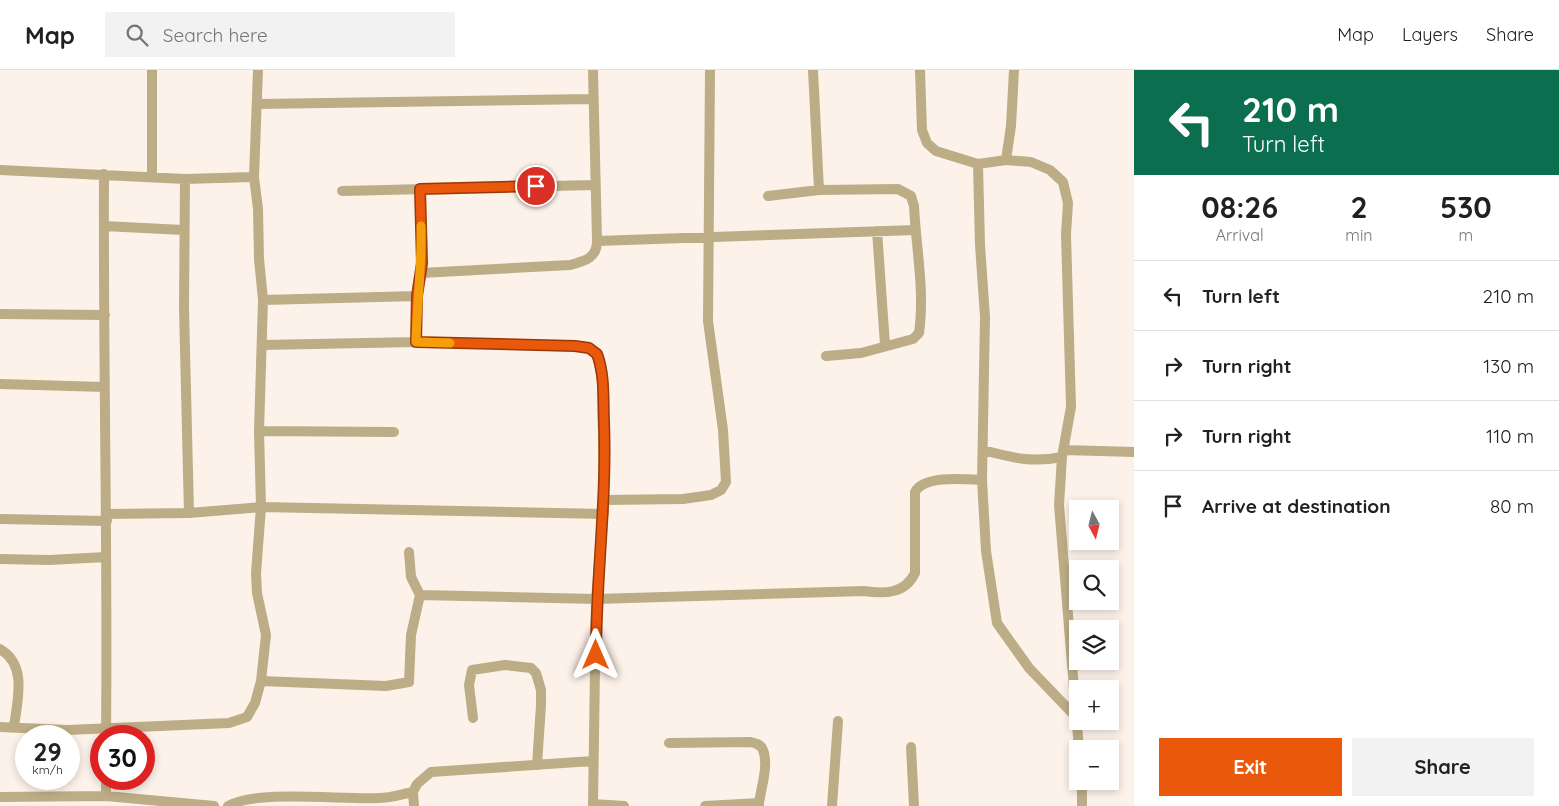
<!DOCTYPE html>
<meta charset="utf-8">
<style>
:root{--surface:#fff;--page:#f2f2f2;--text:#202124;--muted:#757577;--line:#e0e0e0;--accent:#ea580c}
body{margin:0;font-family:Quicksand,sans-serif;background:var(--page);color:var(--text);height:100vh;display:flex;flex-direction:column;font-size:19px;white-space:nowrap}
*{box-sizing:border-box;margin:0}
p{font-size:16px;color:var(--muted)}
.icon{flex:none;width:28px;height:28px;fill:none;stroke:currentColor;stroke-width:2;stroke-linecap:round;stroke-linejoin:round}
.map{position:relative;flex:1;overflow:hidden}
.side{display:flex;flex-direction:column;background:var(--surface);width:425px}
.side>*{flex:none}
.top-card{background:#0b6e4f;color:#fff;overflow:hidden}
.needle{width:32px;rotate:173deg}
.tools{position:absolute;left:1069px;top:430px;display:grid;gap:10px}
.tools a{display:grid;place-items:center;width:50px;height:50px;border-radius:0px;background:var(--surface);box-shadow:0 2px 8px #0003;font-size:25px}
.speed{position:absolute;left:15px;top:655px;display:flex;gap:10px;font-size:25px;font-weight:700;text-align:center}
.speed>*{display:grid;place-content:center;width:65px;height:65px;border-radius:50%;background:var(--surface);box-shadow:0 2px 8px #0003;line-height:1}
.speed small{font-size:12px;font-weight:400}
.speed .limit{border:8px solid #d22;background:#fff;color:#111}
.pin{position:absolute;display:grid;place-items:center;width:42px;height:42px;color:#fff;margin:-21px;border:2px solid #fff;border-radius:50%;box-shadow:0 1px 5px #0007}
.me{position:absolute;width:55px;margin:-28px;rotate:0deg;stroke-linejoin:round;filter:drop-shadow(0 0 4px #0008)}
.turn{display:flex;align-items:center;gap:18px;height:105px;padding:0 25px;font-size:22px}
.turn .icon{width:65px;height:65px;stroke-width:2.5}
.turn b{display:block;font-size:35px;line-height:42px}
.eta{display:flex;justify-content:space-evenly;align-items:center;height:85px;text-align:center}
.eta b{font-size:30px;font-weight:800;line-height:35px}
.cta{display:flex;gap:10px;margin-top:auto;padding:10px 25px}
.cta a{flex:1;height:58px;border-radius:0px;background:var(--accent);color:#fff;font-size:20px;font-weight:800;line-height:58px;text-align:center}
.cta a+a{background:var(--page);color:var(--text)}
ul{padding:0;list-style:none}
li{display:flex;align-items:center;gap:15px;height:70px;padding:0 25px;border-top:1px solid var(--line)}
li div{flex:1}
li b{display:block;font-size:19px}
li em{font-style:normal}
header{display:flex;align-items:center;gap:30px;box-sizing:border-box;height:70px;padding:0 25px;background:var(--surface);border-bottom:1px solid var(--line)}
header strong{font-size:24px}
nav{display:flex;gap:28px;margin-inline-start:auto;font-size:18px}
.search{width:350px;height:45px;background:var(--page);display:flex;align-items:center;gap:12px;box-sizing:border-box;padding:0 18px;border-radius:0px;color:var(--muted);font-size:19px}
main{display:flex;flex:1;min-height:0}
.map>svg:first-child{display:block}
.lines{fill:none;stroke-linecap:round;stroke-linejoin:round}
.street{stroke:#bcad86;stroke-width:10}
.route-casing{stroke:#983908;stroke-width:12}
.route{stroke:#ea580c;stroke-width:9}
.slow{stroke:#f59e0b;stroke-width:9}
</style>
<header>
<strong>Map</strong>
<div class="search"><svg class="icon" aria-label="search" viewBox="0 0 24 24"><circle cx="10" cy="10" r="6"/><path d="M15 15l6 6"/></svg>Search here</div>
<nav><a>Map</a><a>Layers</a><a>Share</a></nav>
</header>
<main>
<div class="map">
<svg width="1134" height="736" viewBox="0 0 1134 736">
<rect width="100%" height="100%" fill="#fdf2ea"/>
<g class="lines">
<path class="street" d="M152 0V107
M813 0 819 120 898 119 911 126 914 136C916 178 925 221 919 263L913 269 861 283 826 286
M920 0 922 60 927 73 936 81 978 94 1006 90 1011 56 1014 0
M258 34 593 29
M1006 90 1031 92 1050 100 1063 112 1068 133 1066 164 1071 337 1062 387 1059 435 1079 679
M978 94 980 175 985 247 982 410
M0 100 185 109 254 107
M104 104C103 292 108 479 106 666
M185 109 184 238 189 443
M342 121 595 115
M768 126 819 120
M104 156 183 160
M877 161 885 275
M597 171 915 160
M421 203 570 195C585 191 597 188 597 171L593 0
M263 230 417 226
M0 244 105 245
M416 272 417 226 422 193 420 119
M262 275 416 272 575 276 589 278 597 284 602 309 604 438 596 529 593 736
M0 314 104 317
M259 361 394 362
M983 380C1013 388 1032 393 1062 387
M1064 380 1134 382
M604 430 683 429 711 425 721 420 726 412 723 360 708 251 710 0
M107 444 189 443 261 437 604 444
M0 449 107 451
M409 482 411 507 420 525 596 529 864 521C884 524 905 524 915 503V422C924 405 965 409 982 410L986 481 997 553 1029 598 1076 647
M0 489 49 490 106 487
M0 579C28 595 17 631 14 657
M261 611 386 616 409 612 411 565 420 525
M473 648 469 615 472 600 505 595 531 598 536 603 541 620V635L537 695
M0 657 67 660 229 653 247 647 255 633 261 611 266 565 257 523 256 503 261 437 259 361 263 230 259 189 258 139 254 107 258 0
M669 673 750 672C755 673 761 674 763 680 769 695 761 718 759 733
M911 677 914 736
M413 722 417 714 431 702 593 691
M106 726V709
M0 727 106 726 214 736
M593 734 624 736
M228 736C257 719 342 730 379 728 391 728 402 724 413 722L414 736
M705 736 759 733V736
M832 736 838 651
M1082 736V711"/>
</g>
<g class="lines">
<defs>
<path id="route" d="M536 116 420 119 422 193 417 226 416 272 575 276 589 278 597 284C605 305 603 330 604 352 607 430 596 507 596 585"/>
</defs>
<use href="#route" class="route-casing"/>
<use href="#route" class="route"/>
<path class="slow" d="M421 156C422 195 417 233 416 272L450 273"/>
</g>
</svg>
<div class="tools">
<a><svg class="needle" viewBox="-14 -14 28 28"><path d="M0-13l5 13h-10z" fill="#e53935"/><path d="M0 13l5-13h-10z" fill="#757577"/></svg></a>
<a><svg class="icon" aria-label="search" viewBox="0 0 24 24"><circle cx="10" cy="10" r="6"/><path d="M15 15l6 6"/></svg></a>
<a><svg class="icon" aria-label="layers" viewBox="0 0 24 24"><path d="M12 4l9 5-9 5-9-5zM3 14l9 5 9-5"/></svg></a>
<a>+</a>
<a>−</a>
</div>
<div class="speed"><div>29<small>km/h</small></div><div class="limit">30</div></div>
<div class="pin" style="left:536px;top:116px;background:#d93025"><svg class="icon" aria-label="arrive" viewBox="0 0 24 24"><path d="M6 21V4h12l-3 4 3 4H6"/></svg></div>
<svg class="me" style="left:596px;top:585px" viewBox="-20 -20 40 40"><path d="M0-17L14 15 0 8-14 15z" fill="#ea580c" stroke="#fff" stroke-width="4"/></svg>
</div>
<section class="side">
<div class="top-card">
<div class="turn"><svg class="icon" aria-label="left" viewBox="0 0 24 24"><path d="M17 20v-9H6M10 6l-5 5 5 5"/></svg><div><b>210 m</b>Turn left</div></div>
</div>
<div class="eta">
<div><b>08:26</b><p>Arrival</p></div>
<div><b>2</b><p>min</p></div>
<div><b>530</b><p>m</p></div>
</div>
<ul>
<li><svg class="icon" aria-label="left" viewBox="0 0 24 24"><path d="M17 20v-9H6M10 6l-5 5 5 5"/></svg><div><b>Turn left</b></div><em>210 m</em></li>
<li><svg class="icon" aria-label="right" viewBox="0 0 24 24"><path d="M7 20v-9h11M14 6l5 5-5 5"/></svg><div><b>Turn right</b></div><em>130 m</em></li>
<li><svg class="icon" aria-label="right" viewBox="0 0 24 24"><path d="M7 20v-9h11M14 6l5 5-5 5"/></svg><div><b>Turn right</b></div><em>110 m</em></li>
<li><svg class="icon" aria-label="arrive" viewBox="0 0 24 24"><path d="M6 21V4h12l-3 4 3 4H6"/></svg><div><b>Arrive at destination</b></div><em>80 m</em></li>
</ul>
<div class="cta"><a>Exit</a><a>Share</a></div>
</section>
</main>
